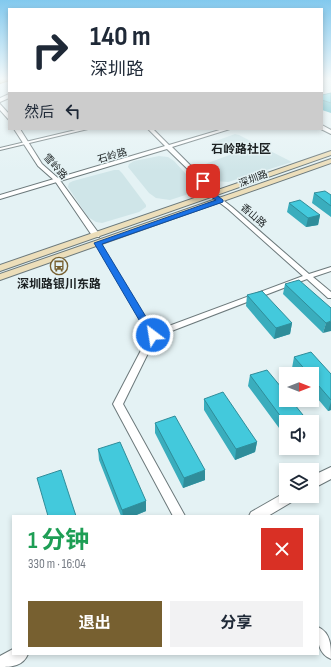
<!DOCTYPE html>
<html lang="zh">
<meta charset="utf-8">
<style>
:root{--surface:#fff;--page:#f2f2f3;--text:#1f2937;--muted:#747a83;--accent:#776030}
body{margin:0;font-family:"Sofia Sans Condensed","Noto Sans SC",sans-serif;background:var(--page);color:var(--text);height:100vh;display:flex;flex-direction:column;font-size:15px;white-space:nowrap}
*{box-sizing:border-box;margin:0}
p{font-size:13px;color:var(--muted)}
.icon{flex:none;width:22px;height:22px;fill:none;stroke:currentColor;stroke-width:2;stroke-linecap:round;stroke-linejoin:round}
.map{position:relative;flex:1;overflow:hidden}
.details{position:absolute;left:12px;top:515px;width:307px;height:140px;display:flex;flex-direction:column;background:var(--surface);border-radius:0px;box-shadow:0 2px 6px #0003}
.details>*{flex:none}
.banner{position:absolute;left:8px;top:8px;width:315px;height:122px;border-radius:0px;box-shadow:0 2px 6px #0003;background:#fff;color:var(--text);overflow:hidden}
.needle{width:26px;rotate:90deg}
.tools{position:absolute;left:279px;top:367px;display:grid;gap:8px}
.tools a{display:grid;place-items:center;width:40px;height:40px;border-radius:0px;background:var(--surface);box-shadow:0 2px 6px #0003;font-size:20px}
.pin{position:absolute;display:grid;place-items:center;width:34px;height:34px;color:#fff;margin:-17px;border-radius:8px;box-shadow:0 2px 6px #0006}
.me{position:absolute;width:44px;margin:-22px;rotate:329deg;stroke-linejoin:round;filter:drop-shadow(0 0 3px #0008)}
.turn{display:flex;align-items:center;gap:14px;height:84px;padding:0 16px;font-size:18px}
.turn .icon{width:52px;height:52px;stroke-width:2.5}
.turn b{display:block;font-size:28px;line-height:34px}
.then{display:flex;align-items:center;height:38px;padding:0 16px;background:#0003;gap:8px;font-size:15px}
.round{display:grid;place-items:center;flex:none;width:42px;height:42px;border-radius:0px;background:var(--page)}
.headline{display:flex;align-items:center;justify-content:space-between;height:68px;padding:0 16px}
h1{font-size:24px;font-weight:700;line-height:30px;color:#1e9e55}
.action{display:flex;gap:8px;margin-top:auto;padding:8px 16px}
.action a{flex:1;height:46px;border-radius:0px;background:var(--accent);color:#fff;font-size:16px;font-weight:700;line-height:46px;text-align:center}
.action a+a{background:var(--page);color:var(--text)}
.map>svg:first-child{display:block}
.built{fill:#cfe5e8}
.lines{fill:none;stroke-linecap:round;stroke-linejoin:round}
.service-casing{stroke:#6c797b;stroke-width:5.5}
.minor-casing{stroke:#6c797b;stroke-width:2}
.tertiary-casing{stroke:#6c797b;stroke-width:2}
.secondary-casing{stroke:#6c797b;stroke-width:2}
.primary-casing{stroke:#886a1c;stroke-width:2}
.service{stroke:#fff;stroke-width:3.5}
.minor{fill:#fff;fill-rule:evenodd}
.tertiary{fill:#fff;fill-rule:evenodd}
.secondary{fill:#ecdeba;fill-rule:evenodd}
.primary{fill:#dabd75;fill-rule:evenodd}
.wall{fill:#3aadbd}
.shaded-wall{fill:#2f8d9a}
.building{fill:#43c9dc;stroke:#2f8d9a}
.route{fill:#1a73e8;stroke:#114b97}
.labels{text-anchor:middle;stroke-width:3;stroke-linejoin:round;paint-order:stroke}
.far-street-label{font-size:10px;fill:#1d2223;stroke:#e4f2f4}
.far-quarter-label{font-size:12px;font-weight:bold;fill:#1d2223;stroke:#e4f2f4}
.poi-label{font-size:12px;font-weight:bold;fill:#1d2223;stroke:#e4f2f4}
</style>
<div class="map">
<svg width="331" height="667" viewBox="0 0 331 667">
<rect width="100%" height="100%" fill="#e4f2f4"/>
<path class="built" d="M235 134 239 135 292 162 228 182 215 181 200 166 232 154 213 142Z
M159 156 168 157 174 161 197 186 195 192 170 200 156 198 149 193 128 167 129 164 134 161Z
M114 170H119L122 173 146 205V207L139 212 102 223 96 222 88 217 68 187 69 183 73 181Z"/>
<g class="lines">
<defs>
<path id="service" d="M98 243 153 335"/>
<path id="minor" d="M80 129H88L0 150V148Z
M148 129H153L169 145 223 129H230L172 147 205 180 215 194 232 207 309 274 331 267V271L313 277 331 292V298H328L307 279 156 337 123 404 185 516H173L113 404 150 333 303 276 228 209 211 196 201 182 167 149 0 199V195L165 146Z
M318 627C331 633 331 646 331 659 317 653 318 640 318 627Z"/>
<path id="tertiary" d="M9 94V98L0 102V98Z
M0 104 9 114V120L0 110Z
M322 125 331 130V134L321 129Z
M14 129H20L42 164 59 179 100 235 99 237H93L55 181 38 166Z
M331 467V479L312 489V476Z
M286 492V496H297L295 500 268 516H249L251 512Z
M13 649V654H28C23 666 12 667 0 667V656Z"/>
<path id="secondary" d="M331 151V155L0 271V265Z
M331 159V163L0 280V274Z"/>
<path id="primary" d="M2 78H9V80L0 83V79Z"/>
</defs>
<use href="#service" class="service-casing"/>
<use href="#minor" class="minor-casing"/>
<use href="#tertiary" class="tertiary-casing"/>
<use href="#secondary" class="secondary-casing"/>
<use href="#primary" class="primary-casing"/>
<use href="#service" class="service"/>
<use href="#minor" class="minor"/>
<use href="#tertiary" class="tertiary"/>
<use href="#secondary" class="secondary"/>
<use href="#primary" class="primary"/>
</g>
<path class="wall" d="M331 93V113L322 110V95Z
M314 193 331 195V217L312 203Z
M289 203 320 215 318 225 306 227 287 212Z
M285 284 331 308 323 333 283 294Z
M247 295 292 323 290 334 274 339 246 306Z
M294 357 331 374V410L328 411 312 392V374H297L292 368Z
M250 375 303 415 301 422H286L282 432 248 386Z
M204 399 257 442 255 452 235 460 204 410Z
M155 423 205 480 183 488 155 433Z
M98 449 146 501V511L134 516H121L99 460Z"/>
<path class="shaded-wall" d="M36 129H52L36 130Z
M320 215 318 225 306 227 308 218Z
M331 321V331L323 333 326 323Z
M292 323 290 334 274 339 276 328Z
M331 402V410L328 411Z
M303 415 301 422H286V431L282 432 284 421Z
M257 442 255 452 235 460 236 449Z
M205 470V480L183 488 184 478Z
M146 501V511L134 516H123L122 510Z"/>
<path class="building" d="M331 93V103L322 100V95Z
M325 191 331 195V206L314 193Z
M300 200 320 215 308 218 289 203Z
M299 280 331 308V321L326 323 285 284Z
M262 291 292 323 276 328 247 295Z
M311 352 331 374V400L312 378V374H309L294 357Z
M267 370 286 393V400H291L303 415 284 421 250 375Z
M223 392 257 442 236 449 204 399Z
M175 416 205 470 184 478 155 423Z
M120 442 146 501 122 510 98 449Z
M61 470 76 516H48L37 478Z"/>
<linearGradient id="sky" x2="0" y2="1"><stop stop-color="#82c9ee"/><stop offset="0.46" stop-color="#f3f9fa"/><stop offset="1" stop-color="#f3f9fa" stop-opacity="0"/></linearGradient>
<rect width="331" height="171" fill="url(#sky)"/>
<path class="route" d="M201 179H205L215 194 223 200V202L102 244 157 335 156 337H149L94 243 216 200 211 197 200 181Z"/>
<defs>
<symbol id="bus-ring" viewBox="-11 -11 22 22"><circle r="9.5" fill="#e4f2f4" stroke="#776030" stroke-width="1.5"/><path d="M-5-6H5V4H4V6H2V4H-2V6H-4V4H-5ZM-3.5-4V0h7V-4ZM-3.5 1.2v1.5H-2V1.2ZM2 1.2v1.5H3.5V1.2Z" fill="#776030"/></symbol>
</defs>
<g fill-rule="evenodd">
<use href="#bus-ring" x="49" y="256" width="20" height="20"/>
</g>
<g class="labels">
<g class="far-street-label">
<text transform="translate(112 155) rotate(-16)" y="4">石岭路</text>
<text transform="translate(56 166) rotate(48)" y="4">雪岭路</text>
<text transform="translate(253 178) rotate(-20)" y="4">深圳路</text>
<text transform="translate(254 215) rotate(41)" y="4">香山路</text>
</g>
<g class="far-quarter-label">
<text x="241" y="153">石岭路社区</text>
</g>
<g class="poi-label">
<text x="59" y="288">深圳路银川东路</text>
</g>
</g>
</svg>
<div class="tools">
<a><svg class="needle" viewBox="-14 -14 28 28"><path d="M0-13l5 13h-10z" fill="#e53935"/><path d="M0 13l5-13h-10z" fill="#747a83"/></svg></a>
<a><svg class="icon" aria-label="sound" viewBox="0 0 24 24"><path d="M4 9h4l5-4v14l-5-4H4zM17 9q2 3 0 6"/></svg></a>
<a><svg class="icon" aria-label="layers" viewBox="0 0 24 24"><path d="M12 4l9 5-9 5-9-5zM3 14l9 5 9-5"/></svg></a>
</div>
<div class="pin" style="left:203px;top:181px;background:#d93025"><svg class="icon" aria-label="arrive" viewBox="0 0 24 24"><path d="M6 21V4h12l-3 4 3 4H6"/></svg></div>
<svg class="me" style="left:153px;top:335px" viewBox="-20 -20 40 40"><circle r="17" fill="#1a73e8" stroke="#fff" stroke-width="3"/><path d="M0-11L8 9 0 5-8 9z" fill="#fff"/></svg>
<div class="banner">
<div class="turn"><svg class="icon" aria-label="right" viewBox="0 0 24 24"><path d="M7 20v-9h11M14 6l5 5-5 5"/></svg><div><b>140 m</b>深圳路</div></div>
<div class="then">然后<svg class="icon" aria-label="left" viewBox="0 0 24 24"><path d="M17 20v-9H6M10 6l-5 5 5 5"/></svg></div>
</div>
<section class="details">
<div class="headline"><div><h1>1 分钟</h1><p>330 m · 16:04</p></div><a class="round" style="background:#d93025;color:#fff"><svg class="icon" aria-label="close" viewBox="0 0 24 24"><path d="M6 6l12 12M18 6L6 18"/></svg></a></div>
<div class="action"><a>退出</a><a>分享</a></div>
</section>
</div>
